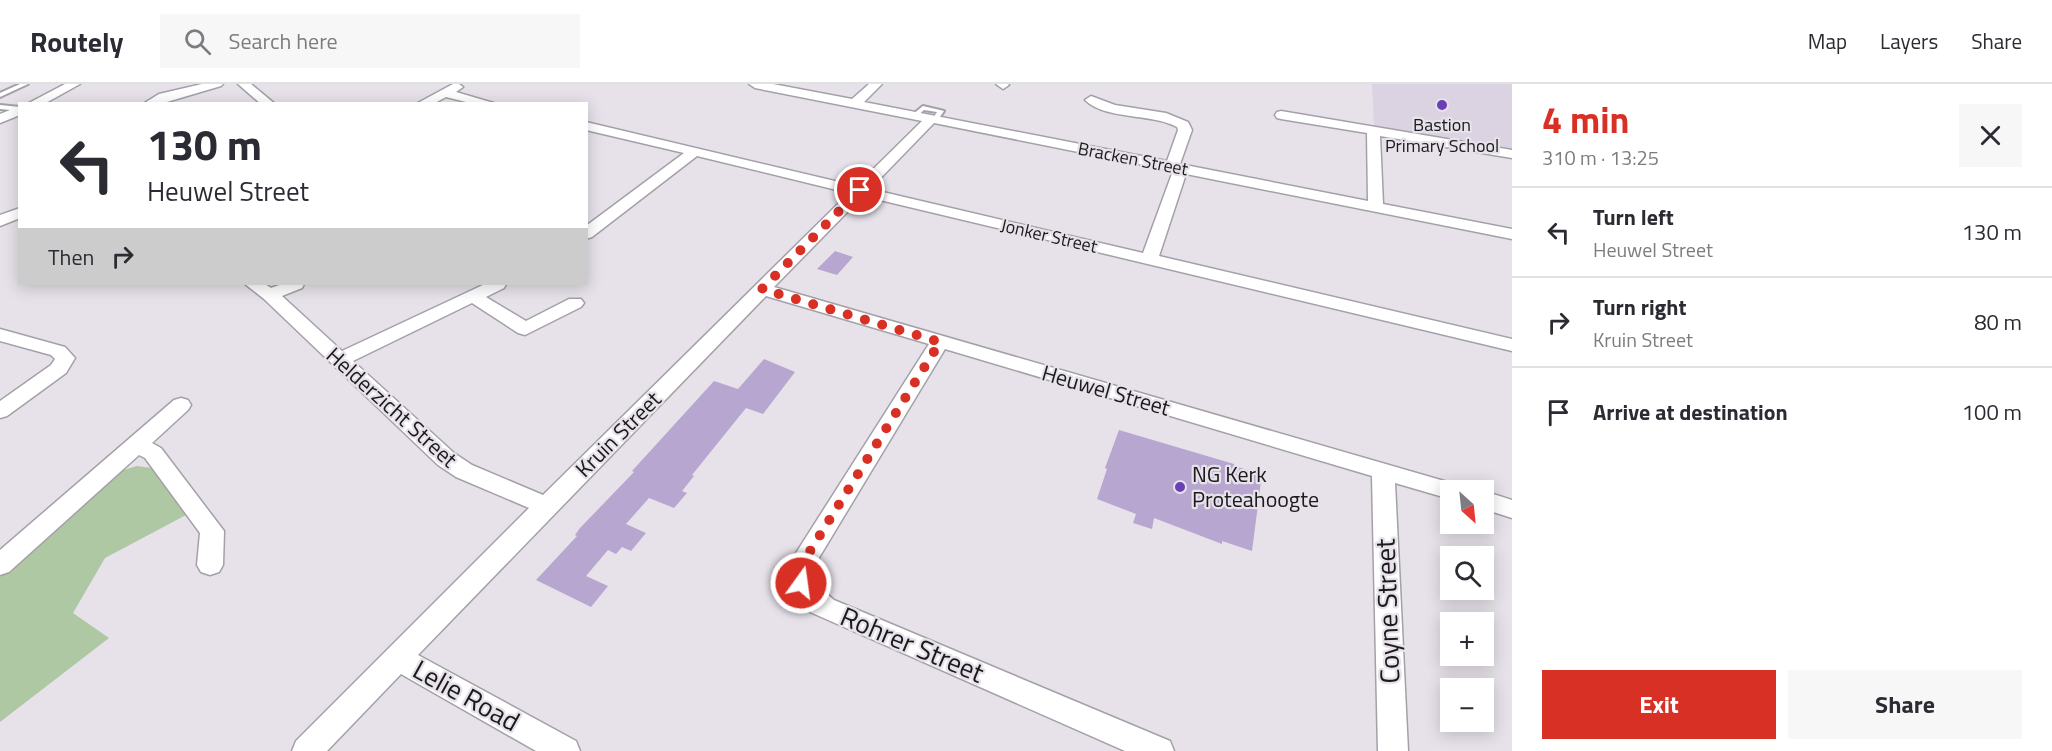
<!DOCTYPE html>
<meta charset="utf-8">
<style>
:root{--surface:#fff;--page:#f7f7f7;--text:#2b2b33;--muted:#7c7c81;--line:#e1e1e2;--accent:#d93025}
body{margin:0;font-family:"Titillium Web",sans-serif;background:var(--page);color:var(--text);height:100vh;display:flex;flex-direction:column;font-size:22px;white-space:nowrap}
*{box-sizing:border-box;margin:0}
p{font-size:20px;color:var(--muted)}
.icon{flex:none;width:33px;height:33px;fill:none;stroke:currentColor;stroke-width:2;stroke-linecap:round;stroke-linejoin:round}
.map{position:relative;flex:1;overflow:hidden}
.sheet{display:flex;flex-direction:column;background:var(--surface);width:540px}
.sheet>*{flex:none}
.banner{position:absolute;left:18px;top:18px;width:570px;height:183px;border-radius:0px;box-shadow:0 3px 15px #0003;background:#fff;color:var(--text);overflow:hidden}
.needle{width:39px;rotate:153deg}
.buttons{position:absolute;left:1440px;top:396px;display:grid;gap:12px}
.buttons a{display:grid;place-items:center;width:54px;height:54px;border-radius:0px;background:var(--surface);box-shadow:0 3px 15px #0003;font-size:30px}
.pin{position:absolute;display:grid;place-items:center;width:51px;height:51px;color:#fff;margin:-26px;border:3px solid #fff;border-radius:50%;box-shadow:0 2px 6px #0007}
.me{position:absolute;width:66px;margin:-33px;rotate:14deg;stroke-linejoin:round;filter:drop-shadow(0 0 4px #0008)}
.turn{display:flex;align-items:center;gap:21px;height:126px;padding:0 30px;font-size:27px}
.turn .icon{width:78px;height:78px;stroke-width:2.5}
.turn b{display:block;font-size:42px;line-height:51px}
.then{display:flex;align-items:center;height:57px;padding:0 30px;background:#0003;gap:12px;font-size:22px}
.round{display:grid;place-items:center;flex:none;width:63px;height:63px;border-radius:0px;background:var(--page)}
.head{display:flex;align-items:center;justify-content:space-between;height:102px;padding:0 30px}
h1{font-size:36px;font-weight:700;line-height:45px;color:var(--accent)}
.primary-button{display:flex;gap:12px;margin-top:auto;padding:12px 30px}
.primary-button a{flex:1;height:69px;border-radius:0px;background:var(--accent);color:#fff;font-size:24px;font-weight:700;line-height:69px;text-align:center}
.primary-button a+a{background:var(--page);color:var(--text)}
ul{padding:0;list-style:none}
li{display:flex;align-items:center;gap:18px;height:90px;padding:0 30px;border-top:2px solid var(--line)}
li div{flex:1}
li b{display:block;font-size:22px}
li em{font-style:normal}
header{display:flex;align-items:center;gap:36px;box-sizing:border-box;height:84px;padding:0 30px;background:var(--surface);border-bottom:2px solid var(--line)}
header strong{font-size:28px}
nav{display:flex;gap:33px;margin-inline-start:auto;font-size:21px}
.search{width:420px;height:54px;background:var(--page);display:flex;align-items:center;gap:15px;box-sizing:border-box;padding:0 21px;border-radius:0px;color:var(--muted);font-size:22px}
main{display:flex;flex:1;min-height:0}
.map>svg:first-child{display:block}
.built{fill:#dcd3e2}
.green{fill:#aec8a3}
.building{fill:#b7a6cf}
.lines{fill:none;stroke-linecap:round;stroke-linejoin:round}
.service-casing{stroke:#a4a0a8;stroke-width:4}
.minor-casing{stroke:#a4a0a8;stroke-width:3}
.service{fill:#fff;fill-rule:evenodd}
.minor{fill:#fff;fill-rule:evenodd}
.route{stroke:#d93025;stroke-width:10;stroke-dasharray:0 18}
.poi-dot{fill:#6a3fb7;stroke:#e7e2ea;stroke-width:2}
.labels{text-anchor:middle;stroke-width:4.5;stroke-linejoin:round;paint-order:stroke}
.far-poi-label{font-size:18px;fill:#1b191c;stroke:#e7e2ea}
.far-street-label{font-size:18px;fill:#1b191c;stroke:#e7e2ea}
.street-label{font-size:22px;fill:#1b191c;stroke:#e7e2ea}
.poi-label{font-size:22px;fill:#1b191c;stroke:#e7e2ea;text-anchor:start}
.near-street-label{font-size:27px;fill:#1b191c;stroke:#e7e2ea}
</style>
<header>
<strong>Routely</strong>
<div class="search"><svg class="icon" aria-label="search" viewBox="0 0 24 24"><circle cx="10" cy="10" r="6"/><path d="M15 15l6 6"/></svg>Search here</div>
<nav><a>Map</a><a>Layers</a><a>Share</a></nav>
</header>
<main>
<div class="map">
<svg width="1512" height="667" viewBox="0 0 1512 667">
<rect width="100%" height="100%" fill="#e7e2ea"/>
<path class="built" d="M1372 0H1512V66L1374 42Z"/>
<path class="green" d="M137 382 151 384 186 431 105 474 73 529 109 554 0 638V490L120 387Z"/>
<path class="building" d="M835 167 853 173 837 191 817 185Z
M764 275 795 288 763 330 746 324 692 391 694 392 682 407 687 409 674 424 649 414 626 440 646 449 631 467 622 463 616 470 608 466 586 492 608 502 591 523 536 496 577 452 575 451 580 444 634 388 632 387 714 297 738 305Z
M1119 346 1234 380V382L1262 390 1252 467 1222 457V460L1154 434 1152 445 1133 439 1136 430 1097 415 1107 385 1105 384Z"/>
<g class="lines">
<defs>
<path id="service" d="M20 0H28L0 13V9Z
M0 21 20 23V27L0 25Z
M923 22 944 27 937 37 935 38 932 36 937 28 924 26 916 33H912V31Z"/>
<path id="minor" d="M65 0H80L44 20H27Z
M202 0H223L221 2 160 20H143L159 10Z
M238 0H251L275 20H261Z
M453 0H459L463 3 456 8 497 20H474L446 13 433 20H416Z
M749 0H773L852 15 869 0H882L864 18 1167 77 1178 46 1177 43C1151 29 1105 36 1085 16L1091 12 1115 21 1166 29 1188 38 1192 46 1180 80 1368 117 1367 49 1281 35 1277 34 1275 31 1277 28 1281 27 1512 66V74L1380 52 1383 120 1512 145V155L1186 90 1159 172 1512 255V267L863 112 774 203 1458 401 1461 406H1450V415L1395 399 1408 667H1378L1372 392 945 265 814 482V499L834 516 1170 657 1174 667H1125L810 528C794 516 785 500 789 480L929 260 766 212 418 571 576 657 580 667H536L401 590 327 667H292L296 657 529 424 456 393 438 381 264 215 245 200H265L271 204 282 200H304L302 204 282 212 342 267 485 200H506L504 204 486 213 526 237 569 215H581L584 219 581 223 525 251 518 249 472 219 353 277 454 369 472 381 543 411 849 109 697 72 592 153 586 155V142L684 69 586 46V38L856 102 922 37 755 4ZM934 39 1173 87 1143 169 870 105Z
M996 0H1008L1009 1 1003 5Z
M20 22V31L0 39V30Z
M20 124V134L0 142V131Z
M0 245 65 263 75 274 66 289 7 332 0 334V317L51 281 55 275 51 271 0 257Z
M181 314 188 316 191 321 188 326 152 359 161 364 224 447 223 481 219 488 210 491 201 488 197 481 200 449 145 374 139 371 9 488 0 491V466L174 316Z
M1484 407 1512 416V434L1484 425Z"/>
</defs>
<use href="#service" class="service-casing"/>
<use href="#minor" class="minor-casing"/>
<use href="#service" class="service"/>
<use href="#minor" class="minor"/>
</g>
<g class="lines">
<path class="route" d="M801 499 798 490 802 480 940 258 762 205 860 106"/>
</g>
<g class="poi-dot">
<circle cx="1442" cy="21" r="6"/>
<circle cx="1180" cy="403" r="6"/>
</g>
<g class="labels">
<g class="far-poi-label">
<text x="1442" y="47">Bastion<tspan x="1442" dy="21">Primary School</tspan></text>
</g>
<g class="far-street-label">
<text transform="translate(1133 75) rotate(11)" y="6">Bracken Street</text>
<text transform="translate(1049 152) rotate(13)" y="6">Jonker Street</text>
</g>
<g class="street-label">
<text transform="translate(1106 306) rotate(16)" y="8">Heuwel Street</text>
<text transform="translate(392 323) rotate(42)" y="8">Helderzicht Street</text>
<text transform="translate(618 350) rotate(-45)" y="8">Kruin Street</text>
</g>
<g class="poi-label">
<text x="1192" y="398">NG Kerk<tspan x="1192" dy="25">Proteahoogte</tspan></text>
</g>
<g class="near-street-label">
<text transform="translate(1388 527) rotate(-92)" y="9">Coyne Street</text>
<text transform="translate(912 561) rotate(23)" y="9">Rohrer Street</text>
<text transform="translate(466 612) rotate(29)" y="9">Lelie Road</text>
</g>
</g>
</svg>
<div class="buttons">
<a><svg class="needle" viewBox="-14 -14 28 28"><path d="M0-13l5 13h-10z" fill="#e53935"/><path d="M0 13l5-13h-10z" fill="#7c7c81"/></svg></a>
<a><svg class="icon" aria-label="search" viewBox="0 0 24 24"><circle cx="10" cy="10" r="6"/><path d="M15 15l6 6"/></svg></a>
<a>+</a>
<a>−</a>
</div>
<div class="pin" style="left:860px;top:106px;background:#d93025"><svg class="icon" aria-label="arrive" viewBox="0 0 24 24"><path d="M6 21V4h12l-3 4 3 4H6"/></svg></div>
<svg class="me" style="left:801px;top:499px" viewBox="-20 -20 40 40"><circle r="17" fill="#d93025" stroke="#fff" stroke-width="3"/><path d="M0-11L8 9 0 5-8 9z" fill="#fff"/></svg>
<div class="banner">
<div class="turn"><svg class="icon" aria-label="left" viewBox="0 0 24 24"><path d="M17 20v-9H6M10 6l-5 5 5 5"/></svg><div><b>130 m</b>Heuwel Street</div></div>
<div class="then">Then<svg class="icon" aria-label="right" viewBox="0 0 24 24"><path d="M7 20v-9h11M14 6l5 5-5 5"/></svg></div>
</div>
</div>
<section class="sheet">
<div class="head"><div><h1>4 min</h1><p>310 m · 13:25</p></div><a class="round"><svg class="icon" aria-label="close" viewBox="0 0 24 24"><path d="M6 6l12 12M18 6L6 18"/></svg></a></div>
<ul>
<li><svg class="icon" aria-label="left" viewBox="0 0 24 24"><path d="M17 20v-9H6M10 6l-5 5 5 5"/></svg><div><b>Turn left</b><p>Heuwel Street</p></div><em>130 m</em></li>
<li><svg class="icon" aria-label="right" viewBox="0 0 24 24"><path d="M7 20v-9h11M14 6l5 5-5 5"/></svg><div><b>Turn right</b><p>Kruin Street</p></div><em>80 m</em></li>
<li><svg class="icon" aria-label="arrive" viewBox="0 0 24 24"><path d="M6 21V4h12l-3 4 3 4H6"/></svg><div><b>Arrive at destination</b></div><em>100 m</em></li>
</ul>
<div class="primary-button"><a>Exit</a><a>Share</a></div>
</section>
</main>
